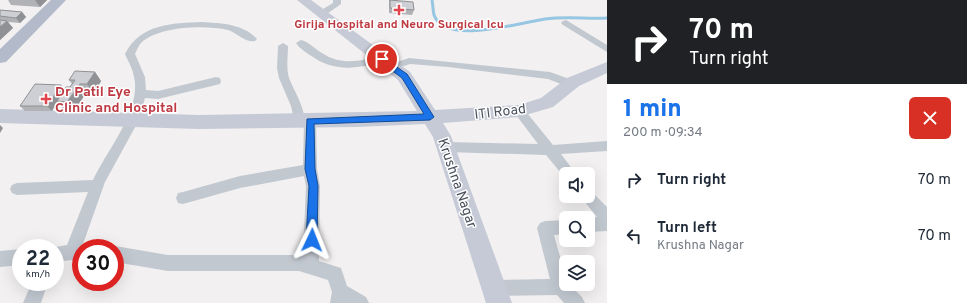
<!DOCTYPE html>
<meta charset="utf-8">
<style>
:root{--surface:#fff;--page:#f2f2f3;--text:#1f2937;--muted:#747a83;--accent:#1a73e8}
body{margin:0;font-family:Overpass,sans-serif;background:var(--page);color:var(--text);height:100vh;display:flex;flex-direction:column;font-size:15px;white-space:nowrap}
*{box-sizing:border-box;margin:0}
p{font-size:13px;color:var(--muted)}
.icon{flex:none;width:22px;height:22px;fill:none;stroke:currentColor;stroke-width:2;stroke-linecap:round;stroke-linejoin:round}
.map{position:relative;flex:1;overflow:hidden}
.drawer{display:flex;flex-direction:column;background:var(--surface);width:360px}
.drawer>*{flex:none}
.hud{background:#202124;color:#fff;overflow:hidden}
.controls{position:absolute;left:559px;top:167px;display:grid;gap:8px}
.controls a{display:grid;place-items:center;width:36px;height:36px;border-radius:6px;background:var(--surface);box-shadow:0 4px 16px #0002;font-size:20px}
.speed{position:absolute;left:12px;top:239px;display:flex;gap:8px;font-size:20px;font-weight:700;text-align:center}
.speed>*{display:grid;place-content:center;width:52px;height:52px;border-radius:50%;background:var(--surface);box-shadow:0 4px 16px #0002;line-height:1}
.speed small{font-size:10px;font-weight:400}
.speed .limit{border:6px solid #d22;background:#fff;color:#111}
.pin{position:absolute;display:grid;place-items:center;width:34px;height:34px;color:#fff;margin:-17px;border:2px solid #fff;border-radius:50%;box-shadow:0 1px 4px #0007}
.me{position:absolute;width:44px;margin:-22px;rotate:2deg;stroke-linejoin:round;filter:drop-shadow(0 0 3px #0008)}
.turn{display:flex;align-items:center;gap:14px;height:84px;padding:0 16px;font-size:18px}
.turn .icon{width:52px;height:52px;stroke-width:2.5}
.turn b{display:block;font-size:28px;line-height:34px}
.round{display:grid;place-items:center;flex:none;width:42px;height:42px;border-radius:6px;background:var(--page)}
.head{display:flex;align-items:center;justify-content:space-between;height:68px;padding:0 16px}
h1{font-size:24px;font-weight:800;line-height:30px;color:var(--accent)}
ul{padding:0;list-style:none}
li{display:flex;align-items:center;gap:12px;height:56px;padding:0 16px}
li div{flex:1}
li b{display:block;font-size:15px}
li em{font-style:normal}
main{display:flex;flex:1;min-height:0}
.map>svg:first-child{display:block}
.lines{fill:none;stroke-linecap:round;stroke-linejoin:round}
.stream{stroke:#96c6e2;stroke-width:3}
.street{fill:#c2c8d0;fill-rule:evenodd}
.secondary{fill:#c5cad6;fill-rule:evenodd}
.primary{fill:#b3bbcb;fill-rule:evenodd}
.wall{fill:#b1b2b6}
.shaded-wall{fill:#909194}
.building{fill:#cecfd4;stroke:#909194}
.route{fill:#1a73e8;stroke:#114b97}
.health-dot{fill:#e0444e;stroke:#fff;stroke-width:1.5}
.labels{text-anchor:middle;stroke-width:3;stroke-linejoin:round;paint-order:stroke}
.far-health-label{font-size:12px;font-weight:bold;fill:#be3a42;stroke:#fff}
.health-label{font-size:14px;font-weight:bold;fill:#be3a42;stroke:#fff;text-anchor:start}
.street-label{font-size:14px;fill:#4a505b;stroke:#fff}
</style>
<main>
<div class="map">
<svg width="607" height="303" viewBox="0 0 607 303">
<rect width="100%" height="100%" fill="#f2f0f0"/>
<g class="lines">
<path class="stream" d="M432 0C433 5 433 11 434 15 445 46 522 22 545 19 566 16 587 19 607 18"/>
<path class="street" d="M333 0H341V4L324 16H318L316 14 318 12 333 3Z
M566 20 607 45V52L563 25 561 23 563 21Z
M202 22C220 23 244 24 257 39L255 41C246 43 237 33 228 30 205 25 159 26 141 43 138 46 137 50 135 54L145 77 146 90 158 91 216 77 220 78 221 81 220 84 158 99 145 98 139 120 105 182 83 244 87 245 88 248H81V259L55 262V248H50L67 245 88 192 17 195 12 193 10 189 12 185 17 183 93 180C106 152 142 109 134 77 133 69 128 61 125 54 140 24 172 23 202 22Z
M301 40C309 42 315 49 322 53 341 66 361 61 382 56L387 59 386 61C360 68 336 73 313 57 307 53 300 49 296 43Z
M283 43 288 46C288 56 286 68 289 78 295 93 302 102 305 119L310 116 314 118 316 121 317 169 320 186 319 261 341 268 347 286 366 297 369 303H330L332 292 328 280 299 271H168L115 262V248H110L115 246 168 255H299L303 256 306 186 304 176 240 188 183 204 178 203 176 198 178 193 183 192 240 176 303 165 304 123 299 126 295 124 291 106 279 78 277 68 278 46Z
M409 58 550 72 575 81 577 84 575 87 571 88 548 79 448 67 410 64 392 70 388 69 387 67 388 65Z
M519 107 523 108 553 145 607 141V151L561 154 576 174H566V179L546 155 446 152 441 151 440 147 441 143 446 142 538 144 513 111 515 108Z
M588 190 592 192 607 207V231L588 232V218L597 217 580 196H588Z
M566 220V234L554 235 566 278V284H569L582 297 585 303H564L557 295 494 296 488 294 486 288 488 282 494 280 550 279 537 228 540 223 545 221Z
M21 249V265L0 267V251Z
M32 282H48L41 303H23Z"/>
<path class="secondary" d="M297 0H311L410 72 435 110 519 105 541 98 567 78 607 62V73L579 86 553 107 519 117 443 123 451 136 512 303H486L433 137 425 124 357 127 199 129 0 123V109L199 115 417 111 398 80Z"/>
<path class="primary" d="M51 0H66L6 62 0 63V49Z"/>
</g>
<path class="wall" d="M8 0H47L40 7 11 5Z
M389 0H396L414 10 412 15 389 13Z
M0 10 22 12 26 17 20 23 8 22 13 28 0 40Z
M95 72 101 81 94 93H86L74 111 64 110 57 102 52 111H25L20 106 61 85 64 89 70 87 72 84 69 80Z"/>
<path class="shaded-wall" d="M35 0H47L40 7Z
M22 12 26 17 20 23 16 18Z
M7 21 13 28 0 40V27Z
M95 72 101 81 94 93 87 84Z
M80 84 86 93 74 111 67 102Z
M61 85 65 90 61 92 63 94 57 101V102L52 111 47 106Z
M0 125 3 128 0 133Z"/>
<path class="building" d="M390 0 413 2 414 10 390 8Z
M0 10 22 12 16 18 0 16Z
M0 20 7 21 0 27Z
M75 71 95 72 87 84H80L67 102 57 101 63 92H61L66 87H70L75 80H69Z
M35 84 61 85 47 106H20Z"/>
<path class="route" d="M382 57 407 74 434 117 430 120 314 124 315 169 318 186 317 240 316 243 312 245 308 243 306 240 309 186 305 169 307 119 424 114 402 78 379 61 378 59Z"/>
<g class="health-dot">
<path d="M397 4h4v4h4v4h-4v4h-4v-4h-4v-4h4z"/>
<path d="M44 93h4v4h4v4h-4v4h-4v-4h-4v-4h4z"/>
</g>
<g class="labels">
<g class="far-health-label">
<text x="399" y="28">Girija Hospital and Neuro Surgical Icu</text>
</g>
<g class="health-label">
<text x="55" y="96">Dr Patil Eye<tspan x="55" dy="16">Clinic and Hospital</tspan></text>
</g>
<g class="street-label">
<text transform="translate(500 111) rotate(-7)" y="5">ITI Road</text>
<text transform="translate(458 183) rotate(71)" y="5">Krushna Nagar</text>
</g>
</g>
</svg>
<div class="controls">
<a><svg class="icon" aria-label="sound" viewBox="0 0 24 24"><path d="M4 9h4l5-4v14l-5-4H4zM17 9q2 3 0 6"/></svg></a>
<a><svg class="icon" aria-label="search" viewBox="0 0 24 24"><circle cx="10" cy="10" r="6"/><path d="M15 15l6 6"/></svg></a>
<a><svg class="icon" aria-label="layers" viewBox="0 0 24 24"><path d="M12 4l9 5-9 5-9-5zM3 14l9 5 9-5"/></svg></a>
</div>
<div class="speed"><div>22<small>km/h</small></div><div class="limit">30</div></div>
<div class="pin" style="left:382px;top:59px;background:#d93025"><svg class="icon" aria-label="arrive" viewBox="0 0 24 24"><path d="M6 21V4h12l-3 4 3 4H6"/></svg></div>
<svg class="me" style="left:312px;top:240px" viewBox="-20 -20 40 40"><path d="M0-17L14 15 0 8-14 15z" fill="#1a73e8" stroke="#fff" stroke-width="4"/></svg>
</div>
<section class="drawer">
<div class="hud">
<div class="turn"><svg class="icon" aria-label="right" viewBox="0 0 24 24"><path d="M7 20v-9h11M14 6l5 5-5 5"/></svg><div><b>70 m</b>Turn right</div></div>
</div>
<div class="head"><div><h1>1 min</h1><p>200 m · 09:34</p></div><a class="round" style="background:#d93025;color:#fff"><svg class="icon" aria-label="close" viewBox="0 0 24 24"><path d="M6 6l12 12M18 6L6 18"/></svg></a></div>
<ul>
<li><svg class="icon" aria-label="right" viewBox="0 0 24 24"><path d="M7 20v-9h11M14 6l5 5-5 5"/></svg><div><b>Turn right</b></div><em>70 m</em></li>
<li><svg class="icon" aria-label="left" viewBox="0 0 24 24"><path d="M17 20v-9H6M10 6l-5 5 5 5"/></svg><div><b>Turn left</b><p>Krushna Nagar</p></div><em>70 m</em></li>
</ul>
</section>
</main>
